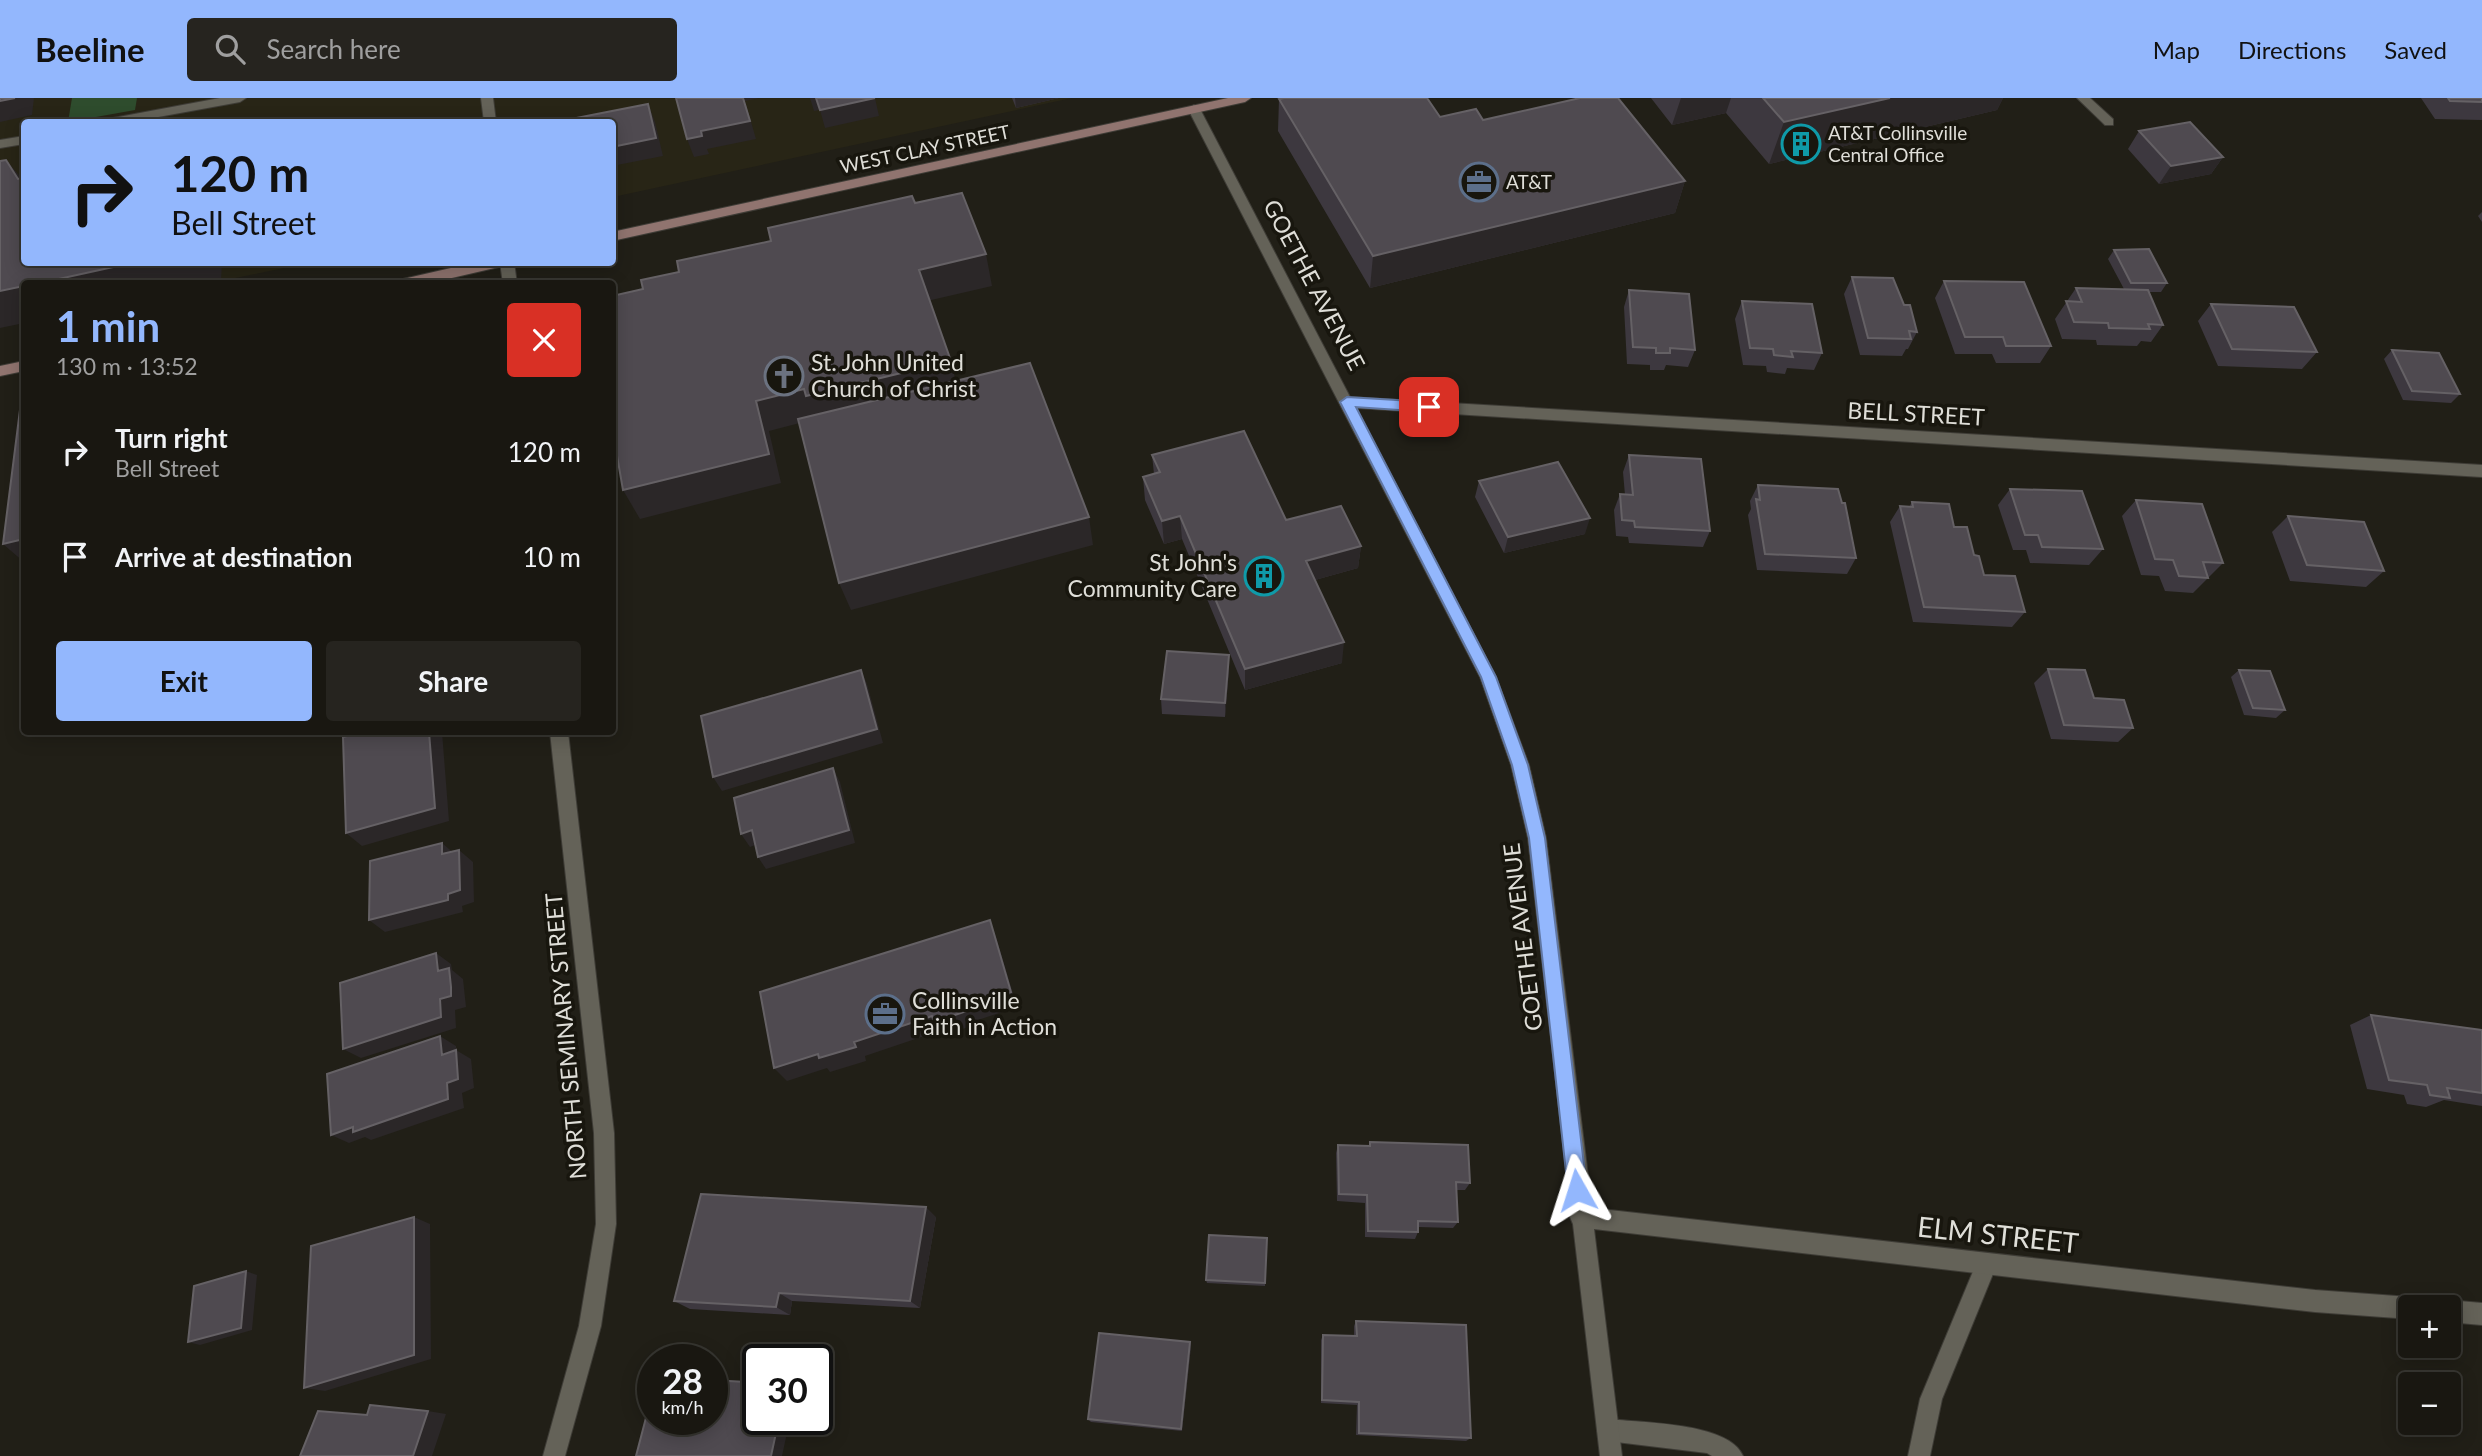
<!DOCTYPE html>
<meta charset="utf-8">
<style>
:root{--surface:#191711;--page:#26241f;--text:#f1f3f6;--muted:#9f9f9f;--line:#373631;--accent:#93b7fd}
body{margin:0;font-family:Lato,sans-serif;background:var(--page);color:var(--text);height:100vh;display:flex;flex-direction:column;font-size:26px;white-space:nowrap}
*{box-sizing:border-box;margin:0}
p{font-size:23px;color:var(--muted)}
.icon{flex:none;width:38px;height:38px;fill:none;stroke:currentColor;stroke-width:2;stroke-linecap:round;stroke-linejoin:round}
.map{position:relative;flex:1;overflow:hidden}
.side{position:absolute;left:21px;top:182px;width:595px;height:455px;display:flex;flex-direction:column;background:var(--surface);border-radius:7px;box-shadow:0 4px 18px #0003,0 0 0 2px var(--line)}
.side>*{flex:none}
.hud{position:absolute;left:21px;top:21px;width:595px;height:147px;border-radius:7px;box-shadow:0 4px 18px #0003,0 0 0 2px var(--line);background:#93b7fd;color:#111;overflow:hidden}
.controls{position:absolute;left:2398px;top:1197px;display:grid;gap:14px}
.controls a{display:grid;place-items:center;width:63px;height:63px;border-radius:7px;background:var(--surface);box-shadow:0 4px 18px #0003,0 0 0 2px var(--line);font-size:35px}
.speed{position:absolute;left:637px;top:1246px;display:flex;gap:14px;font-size:35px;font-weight:700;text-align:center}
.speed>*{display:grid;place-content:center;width:91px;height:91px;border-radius:50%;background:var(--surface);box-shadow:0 4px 18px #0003,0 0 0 2px var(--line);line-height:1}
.speed small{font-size:18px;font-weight:400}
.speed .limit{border:4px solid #111;border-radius:10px;background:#fff;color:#111}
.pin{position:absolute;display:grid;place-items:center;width:60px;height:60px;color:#fff;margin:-30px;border-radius:14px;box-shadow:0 4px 10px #0006}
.me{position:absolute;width:77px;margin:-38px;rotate:354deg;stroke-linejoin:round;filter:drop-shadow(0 0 5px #0008)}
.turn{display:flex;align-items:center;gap:24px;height:147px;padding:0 35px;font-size:32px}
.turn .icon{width:91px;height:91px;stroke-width:2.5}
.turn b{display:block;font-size:49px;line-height:60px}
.round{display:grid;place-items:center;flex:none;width:74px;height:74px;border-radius:7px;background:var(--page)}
.overview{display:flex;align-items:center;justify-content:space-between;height:119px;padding:0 35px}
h1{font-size:42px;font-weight:700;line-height:52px;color:var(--accent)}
.button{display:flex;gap:14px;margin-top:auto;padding:14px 35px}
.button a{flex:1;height:80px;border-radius:7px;background:var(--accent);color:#111;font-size:28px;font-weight:700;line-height:80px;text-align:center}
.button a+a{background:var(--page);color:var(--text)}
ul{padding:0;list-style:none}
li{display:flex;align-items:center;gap:21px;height:105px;padding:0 35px}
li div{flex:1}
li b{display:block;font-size:26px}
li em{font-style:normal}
header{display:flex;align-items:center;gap:42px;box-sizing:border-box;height:98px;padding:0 35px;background:var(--accent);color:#111}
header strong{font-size:33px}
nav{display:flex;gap:38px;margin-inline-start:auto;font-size:24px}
.search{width:490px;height:63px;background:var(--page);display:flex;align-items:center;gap:18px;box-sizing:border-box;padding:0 24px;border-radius:7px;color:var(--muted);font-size:26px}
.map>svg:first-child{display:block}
.built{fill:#282516}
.green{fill:#2e4c2d}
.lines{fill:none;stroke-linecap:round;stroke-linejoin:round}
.service-casing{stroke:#3e3c36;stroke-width:2}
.minor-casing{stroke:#3e3c36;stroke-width:2}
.secondary-casing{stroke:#3e3c36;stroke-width:2}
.service{fill:#646258;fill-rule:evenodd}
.minor{fill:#646258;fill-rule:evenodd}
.secondary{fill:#90746f;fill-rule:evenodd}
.wall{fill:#3d383f}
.shaded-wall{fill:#2b2728}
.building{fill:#4f4a50;stroke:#656165;stroke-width:2}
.route{fill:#93b7fd;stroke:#6077a4;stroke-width:2}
.labels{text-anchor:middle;stroke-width:7;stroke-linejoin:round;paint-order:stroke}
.far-poi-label{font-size:19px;fill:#dfded8;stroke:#18160e;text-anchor:start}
.far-street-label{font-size:19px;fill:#dfded8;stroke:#18160e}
.street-label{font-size:23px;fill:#dfded8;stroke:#18160e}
.poi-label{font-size:23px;fill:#dfded8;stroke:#18160e;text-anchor:start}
.near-street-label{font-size:28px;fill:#dfded8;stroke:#18160e}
</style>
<header>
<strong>Beeline</strong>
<div class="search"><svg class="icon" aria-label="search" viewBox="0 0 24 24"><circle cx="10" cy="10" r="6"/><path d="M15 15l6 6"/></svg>Search here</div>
<nav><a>Map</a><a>Directions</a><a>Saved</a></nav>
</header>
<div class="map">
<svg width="2482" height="1358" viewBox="0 0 2482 1358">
<rect width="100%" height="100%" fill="#211f17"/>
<path class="built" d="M0 0H1072L613 99 612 24H24V164L308 165 211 185 24 186 0 230Z"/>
<path class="green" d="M72 0H137L135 12 68 24Z"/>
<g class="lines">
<defs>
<path id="service" d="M220 0H246L240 4 131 24H107L113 20Z
M2077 0H2090L2113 21V27H2105Z
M24 38V46L0 50V42Z
M1986 1155 1993 1159 1997 1166 1942 1301 1930 1358H1908L1920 1301 1979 1159Z
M1608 1321C1641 1325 1729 1324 1743 1358H1712L1707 1355 1608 1343 1600 1340 1597 1332 1600 1324Z"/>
<path id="minor" d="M481 0H493L496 24H484Z
M1194 7 1200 11 1350 299 2482 367V379L1356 310 1496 579 1529 667 1546 740 1592 1110 2315 1192 2410 1199 2418 1202 2420 1209H2410V1221L2315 1214 1594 1131 1622 1358H1600L1573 1126 1570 1119 1571 1115 1528 740 1511 667 1480 579 1188 11Z
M500 164H514L517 186H503Z
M550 634H568L614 1035 616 1126 601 1228 565 1358H543L579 1228 596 1126 594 1035Z
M2448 1202 2482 1205V1227L2448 1224V1209H2439Z"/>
<path id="secondary" d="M1228 0H1251L1245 4 612 143V134Z
M477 164H506L499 169 426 186H396L403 181Z
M24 263V273L0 278V268Z"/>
</defs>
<use href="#service" class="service-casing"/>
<use href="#minor" class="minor-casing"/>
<use href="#secondary" class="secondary-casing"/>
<use href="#service" class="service"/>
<use href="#minor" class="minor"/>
<use href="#secondary" class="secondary"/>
</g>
<path class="wall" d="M1012 0H1059L1016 10Z
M1651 0H2003L1997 12 1769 66 1726 15 1672 27Z
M2421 0H2482V22L2435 21Z
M1279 1 1440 19 1483 22 1685 83 1675 115 1370 190 1278 33Z
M2139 33 2223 59 2211 76 2159 86 2128 51Z
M2482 114V124L2478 118Z
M2114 152 2167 185 2161 194H2149L2163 227 2151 244 2141 243 2137 248 2097 247 2096 242 2062 241 2055 221 2076 190 2124 191 2108 161Z
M1852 179 1904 207 1917 234 1908 251H1906L1902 258 1860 257 1844 196Z
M1944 183 2051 248 2040 265H1996L1992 256H1955L1935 200Z
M1629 192 1695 252 1688 269 1666 267 1664 272H1650V267L1627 266 1624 209Z
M1742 203 1822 255 1814 272 1787 270 1785 276 1767 274 1766 268 1743 267 1735 221Z
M2211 206 2317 254 2302 271 2218 268 2198 223Z
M2392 252 2460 296 2451 305 2403 302 2384 261Z
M1152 357 1286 422 1361 448 1358 470 1315 482 1342 565 1245 592 1182 441 1164 446 1145 402 1143 379 1154 376Z
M1629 357 1710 433 1703 449 1629 445 1628 439 1616 438 1614 412 1620 396 1625 397 1623 374Z
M1479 383 1585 436 1504 455 1475 399Z
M1758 387 1856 460 1847 476 1757 472 1748 417 1751 411 1750 403Z
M2010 391 2103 451 2089 467 2030 465 2026 452H2013L1998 407Z
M2136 402 2223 465 2193 495 2165 493 2159 478 2141 477 2122 418Z
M1912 404 1954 429 1974 457 1984 477 2025 514 2012 529 1913 524 1890 424 1900 408 1909 409Z
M2288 418 2384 473 2366 489 2290 483 2272 434Z
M1229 557V572L1225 619 1162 616 1161 601Z
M2048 571 2094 600 2133 630 2118 644 2051 641 2034 585Z
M2239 572 2285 612 2276 620 2244 617 2231 579Z
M2371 917 2482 932V1008L2444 1002 2426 1009 2407 1006 2404 997 2367 991 2350 927Z
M1370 1044 1470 1085 1465 1092H1456L1458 1124 1453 1130 1418 1129V1134L1415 1141 1365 1139V1105L1337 1103 1336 1055 1338 1047 1369 1048Z
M936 1119 920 1210 792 1203 790 1217 690 1211 674 1203Z
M1267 1140 1265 1188 1207 1185 1206 1182Z
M1356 1223 1471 1340 1466 1343 1356 1337 1357 1307 1321 1305V1242L1323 1237 1354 1238V1228Z
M1190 1244 1191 1248 1182 1333 1091 1324 1088 1321Z"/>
<path class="shaded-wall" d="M15 0H34L32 17 0 24V3Z
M743 0H759L745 3 756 41 707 51 709 56 694 59 687 41 701 33Z
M810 0H816L819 12 814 13Z
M875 0 879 18 825 30 820 12Z
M1015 0H1059L1016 10Z
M1681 0H1731L1726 15 1672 27Z
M1890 0H2003L1997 12 1769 66 1784 24Z
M648 6 655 24 663 58 612 68V49Z
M2223 59 2211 76 2159 86 2171 68Z
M6 62 24 83 18 81Z
M1685 83 1675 115 1370 190 1373 158Z
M986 156 992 188 927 203 919 172Z
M136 164H222L221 183 211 186H36Z
M24 188V225L0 230V193Z
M951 263 958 293 815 321 769 333 781 385 640 421 623 392 756 303 804 291Z
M1180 418 1182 441 1164 446 1162 423Z
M1089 419 1093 447 851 512 839 485Z
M1590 420 1585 436 1504 455 1508 439Z
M24 441V464L3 446Z
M1361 448 1358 470 1304 485 1306 463Z
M1344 544 1342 565 1245 592V571Z
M1229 557V572L1225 619V605Z
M861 572 867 586 883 645 722 693 713 679Z
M429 634H442L449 723 362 748 346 735Z
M833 670 840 684 855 745 766 771 758 759Z
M752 732 760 745 750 749 741 736Z
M442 745 456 757 442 756Z
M459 752 473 764 474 804 462 808 463 814 385 834 369 822 448 796Z
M990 822 996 839 1017 909 975 923 977 926 942 938 939 933 865 958 866 963 830 974 827 970 787 983 774 970 932 918 968 908Z
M436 855 451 866 452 872 463 881 466 909 455 912 456 930 361 960 343 951 438 873Z
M440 938 456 948V952L471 961 474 990 462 995 464 1010 371 1042 365 1039 349 1045 331 1037 447 985Z
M926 1109 936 1119 920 1210 910 1203Z
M414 1119 430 1126 431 1261 325 1293 304 1290Z
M246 1173 257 1177 252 1232 200 1247 188 1244Z
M779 1195 792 1203 790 1217 776 1209Z
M1190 1244 1191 1248 1182 1333 1181 1331Z
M745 1284 755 1288 753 1300 742 1296Z
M428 1313 446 1316 432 1358H413Z
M779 1321H790L782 1358H771Z"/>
<path class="building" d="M0 0H15L0 3Z
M676 0H743L750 23 701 33 702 38 687 41Z
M816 0H875L820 12Z
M1284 0H1427L1440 19 1476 11 1483 22 1580 0H1618L1685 83 1373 158 1279 1Z
M1763 0H1890L1784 24Z
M2448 0H2482V4L2450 3Z
M648 6 656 40 612 49V24H556Z
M2190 24 2223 59 2171 68 2139 33Z
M6 62 18 81 24 80V164H136L36 186H24V188L0 193V63Z
M962 95 986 156 919 172 951 263 806 298 804 291 756 303 769 356 623 392 612 329V198L643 191 641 182 679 174 677 163 771 143 768 130 912 98 915 105Z
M2149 151 2167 185H2131L2114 152Z
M1852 179 1893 180 1904 207H1910L1917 234 1909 233 1911 241 1868 240Z
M1944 183 2024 184 2051 248H2006L2003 239H1965Z
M2076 190 2148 192 2163 227 2148 226 2150 231 2109 230 2108 225 2074 224 2066 203 2082 204Z
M1629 192 1689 196 1695 252 1670 250V255H1656V250L1633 249Z
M1742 203 1812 206 1822 255 1791 253 1793 259 1774 257 1773 251 1750 250Z
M2211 206 2294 209 2317 254 2232 251Z
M2392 252 2439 255 2460 296 2412 293Z
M1030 265 1089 419 839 485 798 321Z
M22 296H24V441L3 446Z
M1244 333 1286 422 1341 408 1361 448 1306 463 1344 544 1245 571 1180 418 1162 423 1143 379 1160 374 1152 357Z
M1629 357 1701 361 1710 433 1635 429 1634 423 1622 422 1620 396 1633 397Z
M1558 364 1590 420 1508 439 1479 383Z
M1758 387 1838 391 1842 405H1845L1856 460 1765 456 1756 401 1760 402Z
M2010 391 2082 393 2103 451 2042 449 2038 437H2025Z
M2136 402 2202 406 2223 465 2203 464 2208 480 2179 478 2173 462 2155 461Z
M1912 404 1949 406 1954 429H1967L1974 457 1979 458 1984 477 2015 478 2025 514 1924 509 1900 408 1913 409Z
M2288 418 2364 424 2384 473 2307 467Z
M1167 553 1229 557 1225 605 1161 601Z
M2048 571 2085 572 2094 600 2124 602 2133 630 2064 627Z
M861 572 877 631 713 679 701 618Z
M2239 572 2270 573 2285 612 2253 610Z
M363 634H429L435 710 346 735 343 639Z
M833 670 849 732 758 759 752 732 741 736 734 700Z
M442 745V756L459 752 460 792 448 796V802L369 822 370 763Z
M990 822 1011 894 968 908 970 912 934 924 932 918 854 944 856 949 819 960 818 956 774 970 760 894Z
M436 855 438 873 449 870 451 889V898L440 901 441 919 343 951 340 885Z
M2371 917 2482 932V995L2447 990 2450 1000 2430 997 2427 987 2389 982Z
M440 938 442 957 456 952 458 981 447 985 448 1001 353 1034V1029L331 1037 327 976Z
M1370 1044 1468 1047 1470 1085 1456 1084 1458 1124 1418 1123V1134L1368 1133 1367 1097 1339 1096 1338 1047 1370 1048Z
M701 1096 926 1109 910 1203 779 1195 776 1209 674 1203Z
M414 1119V1257L304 1290 311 1148Z
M1209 1137 1267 1140 1265 1185 1206 1182Z
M246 1173 241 1230 188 1244 194 1188Z
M1356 1223 1466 1227 1471 1340 1359 1335V1304L1322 1302 1323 1237 1357 1238Z
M1099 1235 1190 1244 1181 1331 1088 1321Z
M712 1282 745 1284 742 1296 758 1297V1321H779L771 1358H636L653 1293V1321H712Z
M370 1307 428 1313 413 1358H300L318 1313 367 1317Z"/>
<path class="route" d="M1347 299 1429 304 1435 309 1429 314 1356 309 1496 579 1528 667 1545 740 1587 1092 1584 1099 1577 1102 1571 1099 1568 1092 1529 740 1512 667 1481 579 1340 304Z"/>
<defs>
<symbol id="building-ring" viewBox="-11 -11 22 22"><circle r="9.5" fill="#18160e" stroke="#0f9aa8" stroke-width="1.5"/><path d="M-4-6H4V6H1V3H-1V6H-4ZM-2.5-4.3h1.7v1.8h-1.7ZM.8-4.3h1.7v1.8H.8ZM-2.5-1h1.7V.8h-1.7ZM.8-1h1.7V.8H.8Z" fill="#0f9aa8"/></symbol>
<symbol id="office-ring" viewBox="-11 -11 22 22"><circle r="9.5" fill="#18160e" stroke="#5c6f8a" stroke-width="1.5"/><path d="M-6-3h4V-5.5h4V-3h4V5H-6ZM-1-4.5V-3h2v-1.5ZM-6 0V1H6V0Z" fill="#5c6f8a"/></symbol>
<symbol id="church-ring" viewBox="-11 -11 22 22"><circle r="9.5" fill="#18160e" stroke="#6b7280" stroke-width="1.5"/><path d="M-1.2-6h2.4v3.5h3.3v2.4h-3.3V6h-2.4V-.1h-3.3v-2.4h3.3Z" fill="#6b7280"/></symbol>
</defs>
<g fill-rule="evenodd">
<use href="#building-ring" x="1779" y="24" width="44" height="44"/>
<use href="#office-ring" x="1457" y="62" width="44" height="44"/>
<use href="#church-ring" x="762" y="256" width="44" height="44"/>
<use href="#building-ring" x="1242" y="456" width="44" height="44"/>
<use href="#office-ring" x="863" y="894" width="44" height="44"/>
</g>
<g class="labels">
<g class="far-poi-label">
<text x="1828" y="42">AT&amp;T Collinsville<tspan x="1828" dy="22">Central Office</tspan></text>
<text x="1506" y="91">AT&amp;T</text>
</g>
<g class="far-street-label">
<text transform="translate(925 51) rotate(-12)" y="7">WEST CLAY STREET</text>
</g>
<g class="street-label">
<text transform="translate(1314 187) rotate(62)" y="8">GOETHE AVENUE</text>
<text transform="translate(1916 316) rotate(3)" y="8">BELL STREET</text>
<text transform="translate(1523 839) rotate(-97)" y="8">GOETHE AVENUE</text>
<text transform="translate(566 938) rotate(-95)" y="8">NORTH SEMINARY STREET</text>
</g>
<g class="poi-label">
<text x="811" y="273">St. John United<tspan x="811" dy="26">Church of Christ</tspan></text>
<text x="1237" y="473" text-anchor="end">St John's<tspan x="1237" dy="26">Community Care</tspan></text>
<text x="912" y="911">Collinsville<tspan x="912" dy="26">Faith in Action</tspan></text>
</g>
<g class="near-street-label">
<text transform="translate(1998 1137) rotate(6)" y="10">ELM STREET</text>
</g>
</g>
</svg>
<div class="controls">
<a>+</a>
<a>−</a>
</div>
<div class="speed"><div>28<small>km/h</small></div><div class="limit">30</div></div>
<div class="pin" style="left:1429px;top:309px;background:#d93025"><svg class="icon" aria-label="arrive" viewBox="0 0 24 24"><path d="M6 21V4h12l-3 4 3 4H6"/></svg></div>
<svg class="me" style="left:1577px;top:1092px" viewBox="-20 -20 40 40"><path d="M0-17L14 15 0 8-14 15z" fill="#93b7fd" stroke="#fff" stroke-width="4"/></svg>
<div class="hud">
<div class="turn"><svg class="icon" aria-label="right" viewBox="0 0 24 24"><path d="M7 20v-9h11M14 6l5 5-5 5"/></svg><div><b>120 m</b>Bell Street</div></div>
</div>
<section class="side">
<div class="overview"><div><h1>1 min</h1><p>130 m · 13:52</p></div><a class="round" style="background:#d93025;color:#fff"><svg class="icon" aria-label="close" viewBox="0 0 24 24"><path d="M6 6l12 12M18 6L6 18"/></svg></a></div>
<ul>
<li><svg class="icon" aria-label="right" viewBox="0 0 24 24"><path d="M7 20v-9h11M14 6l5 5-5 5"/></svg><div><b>Turn right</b><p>Bell Street</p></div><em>120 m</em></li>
<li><svg class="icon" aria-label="arrive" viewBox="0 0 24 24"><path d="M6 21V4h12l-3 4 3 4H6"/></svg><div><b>Arrive at destination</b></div><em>10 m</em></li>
</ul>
<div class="button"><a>Exit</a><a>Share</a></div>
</section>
</div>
